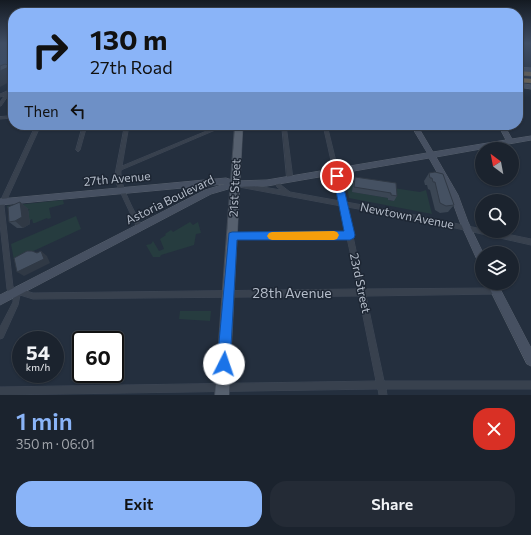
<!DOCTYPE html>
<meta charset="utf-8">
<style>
:root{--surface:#1b232e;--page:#242b36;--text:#f1f3f6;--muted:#a0a4aa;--line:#39404a;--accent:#8ab4f8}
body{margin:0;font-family:Commissioner,sans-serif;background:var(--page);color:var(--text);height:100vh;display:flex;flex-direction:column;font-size:15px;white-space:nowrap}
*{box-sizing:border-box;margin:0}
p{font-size:13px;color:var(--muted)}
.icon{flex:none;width:22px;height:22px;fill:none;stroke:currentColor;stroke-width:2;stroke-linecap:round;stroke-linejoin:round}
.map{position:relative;height:395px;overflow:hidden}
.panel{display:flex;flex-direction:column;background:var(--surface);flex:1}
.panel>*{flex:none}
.top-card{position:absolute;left:8px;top:8px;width:515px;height:122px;border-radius:16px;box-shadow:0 1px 3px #0004,0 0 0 1px var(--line);background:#8ab4f8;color:#111;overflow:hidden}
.needle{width:26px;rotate:328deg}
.tools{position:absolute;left:475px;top:142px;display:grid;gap:8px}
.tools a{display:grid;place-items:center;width:44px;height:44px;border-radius:50%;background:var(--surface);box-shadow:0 1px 3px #0004,0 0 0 1px var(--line);font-size:20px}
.speed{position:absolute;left:12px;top:331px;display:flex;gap:8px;font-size:20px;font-weight:700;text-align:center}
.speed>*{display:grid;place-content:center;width:52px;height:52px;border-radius:50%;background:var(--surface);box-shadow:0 1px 3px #0004,0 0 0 1px var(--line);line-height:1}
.speed small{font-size:10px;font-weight:400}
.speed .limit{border:2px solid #111;border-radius:6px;background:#fff;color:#111}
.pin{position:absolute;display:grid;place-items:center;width:34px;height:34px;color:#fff;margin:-17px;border:2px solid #fff;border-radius:50%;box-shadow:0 1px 4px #0007}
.me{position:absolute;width:44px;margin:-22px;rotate:4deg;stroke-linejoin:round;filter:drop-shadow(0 0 3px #0008)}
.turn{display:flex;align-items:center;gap:14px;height:84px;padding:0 16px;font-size:18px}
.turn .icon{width:52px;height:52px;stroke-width:2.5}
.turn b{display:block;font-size:28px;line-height:34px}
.then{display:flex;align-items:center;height:38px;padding:0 16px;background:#0003;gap:8px;font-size:15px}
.round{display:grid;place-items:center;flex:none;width:42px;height:42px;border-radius:16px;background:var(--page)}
.head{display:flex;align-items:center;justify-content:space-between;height:68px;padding:0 16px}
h1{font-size:24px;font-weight:600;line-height:30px;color:var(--accent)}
.cta{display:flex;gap:8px;margin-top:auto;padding:8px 16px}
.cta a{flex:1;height:46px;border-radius:16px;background:var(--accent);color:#111;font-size:16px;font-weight:600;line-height:46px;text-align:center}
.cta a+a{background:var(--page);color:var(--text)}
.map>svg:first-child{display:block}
.green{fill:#263c3f}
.water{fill:#394c67}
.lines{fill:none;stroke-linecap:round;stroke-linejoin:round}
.street-casing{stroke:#565f6c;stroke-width:0.5}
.secondary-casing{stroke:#565f6c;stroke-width:1}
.primary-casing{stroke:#414a57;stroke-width:1}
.highway-casing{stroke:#434c59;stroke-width:1}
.street{fill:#38414e;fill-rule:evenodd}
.secondary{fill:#465061;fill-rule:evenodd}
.primary{fill:#56606e;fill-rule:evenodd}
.highway{fill:#746855;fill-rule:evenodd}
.wall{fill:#3b4654}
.shaded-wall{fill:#303945}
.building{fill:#455162;stroke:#303945}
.route{fill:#1a73e8;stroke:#114b97}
.slow{fill:#f59e0b}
.labels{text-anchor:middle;stroke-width:3;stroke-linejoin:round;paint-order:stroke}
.street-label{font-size:12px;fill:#b4bcc9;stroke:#1d2633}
.near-street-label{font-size:14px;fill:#b4bcc9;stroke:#1d2633}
</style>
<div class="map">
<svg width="531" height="395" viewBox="0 0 531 395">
<rect width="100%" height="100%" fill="#242f3e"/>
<path class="green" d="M353 176V192L388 198 390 201H393V188L420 192 426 190 432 214 349 198 345 177Z
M63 200 64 204 49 208 51 218 48 219 47 218 35 223H33L32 219 29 221 28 211 30 209 12 215 11 207 7 208V206Z
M76 216 81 229 14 260 11 244Z
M190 222 193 225 198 222 201 233 196 234 194 245 161 255 160 257H153L146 245 151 244 153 241 159 251 164 249 160 239 166 235 165 234 171 230 173 232Z
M180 311H211L210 321 179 319Z"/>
<path class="water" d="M0 43H13V69L0 74Z"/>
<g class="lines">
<defs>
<path id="street" d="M12 87H13V90L10 93 1 106H0V102L4 96 0 97V94L7 91Z
M13 116V118L0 119V117Z
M36 125H51L49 126 40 127 4 206 13 287 33 293 358 289 347 238 232 239 230 238 229 236 230 234 232 233 346 232 341 206 239 187 236 185 239 183 281 190 277 187 274 181 277 179 279 180 281 185 290 192 340 201 323 125H327L346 202 406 213 482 229V231H492L531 239V245L406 217 347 207 364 289 496 288 498 289 499 291 498 293 496 294 366 296 384 381H531V389H386L387 395H379L378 389 0 395V387L376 381 359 296 33 299 20 295 18 305 3 338 0 339V327L13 302V293L8 291 7 289 0 224V202Z
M83 125H87L80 150 78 152 76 150Z
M125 125H129L122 166 221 125H227L121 170C119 185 136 214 143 228L142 230 140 231 138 230 117 185 115 175Z
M282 125H286L293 179 290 181 287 179Z"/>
<path id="secondary" d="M518 67 531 68V72L518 71Z
M518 83 531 85V89L518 87Z
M411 125H417L433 152 506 140 498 125H504L512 139 531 136V140L436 157 458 195 468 222 483 253 482 265 479 264 460 222 450 195 429 158 267 186 235 187 211 194 0 305V295L205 190 225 184 0 205V199L226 178 235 181 267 180 427 153Z
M487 283H497L531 348V366L527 364Z"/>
<path id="primary" d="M235 125H243L229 395H215Z"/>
<path id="highway" d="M518 71 531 72V76L518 75Z
M518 78 531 79V83L518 82Z"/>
</defs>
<use href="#street" class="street-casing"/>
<use href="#secondary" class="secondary-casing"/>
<use href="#primary" class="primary-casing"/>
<use href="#highway" class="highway-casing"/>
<use href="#street" class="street"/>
<use href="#secondary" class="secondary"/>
<use href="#primary" class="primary"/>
<use href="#highway" class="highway"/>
</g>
<path class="wall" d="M429 173 454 205 448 212 440 213 435 210 430 190 428 189 427 185H425L424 181Z
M355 177 397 196 394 201 388 200V198L352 192 353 183Z
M20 202 28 209 30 224 23 228H17L9 222Z"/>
<path class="shaded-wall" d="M11 66 13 68V80L0 87V71Z
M20 202 28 209 30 224 23 228 15 221Z
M41 251 47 256 50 263 24 276 17 272Z"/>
<path class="building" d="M5 64 11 66 0 71V66Z
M435 172 443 174 454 205 446 206 440 203 435 182H433L432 178H430L429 173Z
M355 177 396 183 397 196 391 195V193L354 187Z
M20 202 22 217 15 221 9 222 8 207Z
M27 251H32L37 253 41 251 44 259 17 272 14 258Z"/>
<linearGradient id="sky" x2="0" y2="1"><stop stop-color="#141a22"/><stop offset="0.44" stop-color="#3f4d63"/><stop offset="1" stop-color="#3f4d63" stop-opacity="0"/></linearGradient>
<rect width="531" height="98" fill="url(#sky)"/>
<path class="route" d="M337 172 341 176 355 235 354 238 350 240H237L230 364 228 369 224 371 219 369 217 364 229 233 232 232 344 231 333 176Z"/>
<path class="slow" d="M334 231 337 232 339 235 337 239 334 240H272L269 239 267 236 269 233 272 232Z"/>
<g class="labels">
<g class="street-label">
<text transform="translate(117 179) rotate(-5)" y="4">27th Avenue</text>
<text transform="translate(235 188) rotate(-87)" y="4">21st Street</text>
<text transform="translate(170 200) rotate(-26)" y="4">Astoria Boulevard</text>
<text transform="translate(407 216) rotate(11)" y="4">Newtown Avenue</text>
<text transform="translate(360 283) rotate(78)" y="4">23rd Street</text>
</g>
<g class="near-street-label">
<text x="292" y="298">28th Avenue</text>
</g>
</g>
</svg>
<div class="tools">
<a><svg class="needle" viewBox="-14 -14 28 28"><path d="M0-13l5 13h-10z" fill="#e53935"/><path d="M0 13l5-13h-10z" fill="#a0a4aa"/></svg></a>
<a><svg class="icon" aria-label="search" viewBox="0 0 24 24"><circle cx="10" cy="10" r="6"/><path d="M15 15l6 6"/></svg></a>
<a><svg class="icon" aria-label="layers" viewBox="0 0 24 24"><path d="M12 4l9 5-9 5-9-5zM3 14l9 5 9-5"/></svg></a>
</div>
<div class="speed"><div>54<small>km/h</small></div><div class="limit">60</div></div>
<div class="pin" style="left:337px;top:176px;background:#d93025"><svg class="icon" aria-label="arrive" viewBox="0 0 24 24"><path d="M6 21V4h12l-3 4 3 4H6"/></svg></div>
<svg class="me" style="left:224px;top:364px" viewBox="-20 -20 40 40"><circle r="19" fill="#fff"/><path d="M0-13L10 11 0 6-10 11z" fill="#1a73e8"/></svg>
<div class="top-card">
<div class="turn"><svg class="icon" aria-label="right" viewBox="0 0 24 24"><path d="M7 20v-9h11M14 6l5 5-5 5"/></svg><div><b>130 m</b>27th Road</div></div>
<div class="then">Then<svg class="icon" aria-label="left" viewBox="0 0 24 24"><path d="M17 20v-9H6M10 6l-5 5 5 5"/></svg></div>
</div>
</div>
<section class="panel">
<div class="head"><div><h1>1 min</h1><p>350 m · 06:01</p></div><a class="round" style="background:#d93025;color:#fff"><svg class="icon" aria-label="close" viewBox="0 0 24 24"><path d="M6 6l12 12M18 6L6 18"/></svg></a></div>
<div class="cta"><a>Exit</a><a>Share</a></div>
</section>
